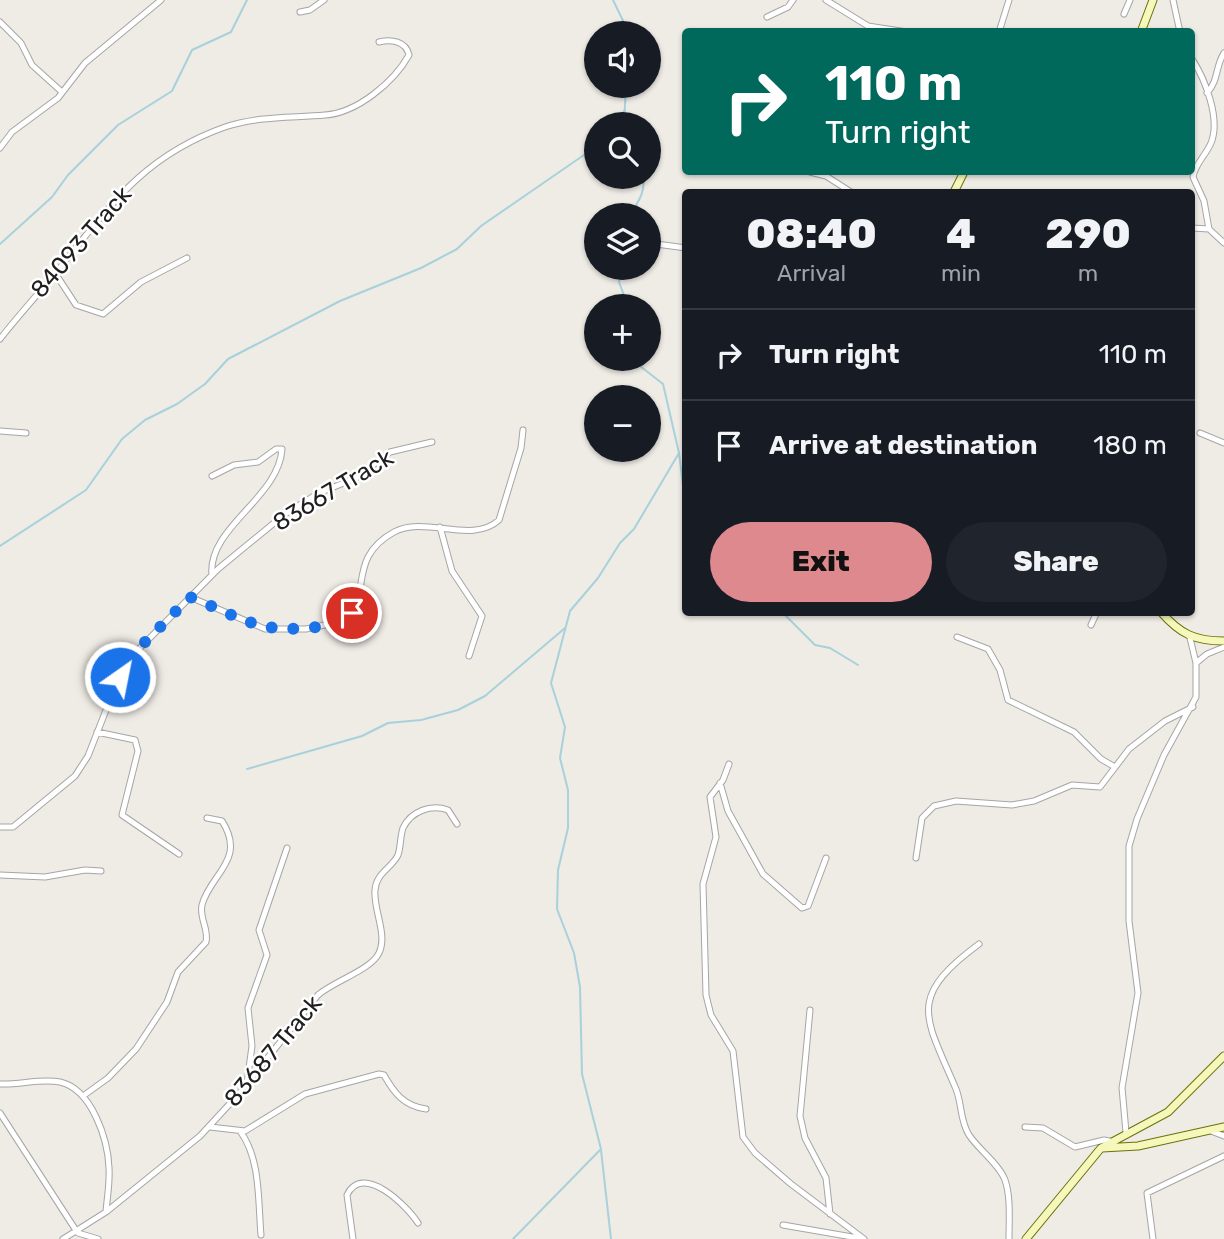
<!DOCTYPE html>
<meta charset="utf-8">
<style>
:root{--surface:#171b24;--page:#20242c;--text:#f1f3f6;--muted:#9ea1a6;--line:#363941;--accent:#dd898e}
body{margin:0;font-family:Rubik,sans-serif;background:var(--page);color:var(--text);height:100vh;display:flex;flex-direction:column;font-size:26px;white-space:nowrap}
*{box-sizing:border-box;margin:0}
p{font-size:23px;color:var(--muted)}
.icon{flex:none;width:38px;height:38px;fill:none;stroke:currentColor;stroke-width:2;stroke-linecap:round;stroke-linejoin:round}
.map{position:relative;flex:1;overflow:hidden}
.side{position:absolute;left:682px;top:189px;width:513px;height:427px;display:flex;flex-direction:column;background:var(--surface);border-radius:7px;box-shadow:0 2px 5px #0004}
.side>*{flex:none}
.banner{position:absolute;left:682px;top:28px;width:513px;height:147px;border-radius:7px;box-shadow:0 2px 5px #0004;background:#00695c;color:#fff;overflow:hidden}
.buttons{position:absolute;left:584px;top:21px;display:grid;gap:14px}
.buttons a{display:grid;place-items:center;width:77px;height:77px;border-radius:50%;background:var(--surface);box-shadow:0 2px 5px #0004;font-size:35px}
.pin{position:absolute;display:grid;place-items:center;width:60px;height:60px;color:#fff;margin:-30px;border:4px solid #fff;border-radius:50%;box-shadow:0 2px 7px #0007}
.me{position:absolute;width:77px;margin:-38px;rotate:33deg;stroke-linejoin:round;filter:drop-shadow(0 0 5px #0008)}
.turn{display:flex;align-items:center;gap:24px;height:147px;padding:0 28px;font-size:32px}
.turn .icon{width:91px;height:91px;stroke-width:2.5}
.turn b{display:block;font-size:49px;line-height:60px}
.eta{display:flex;justify-content:space-evenly;align-items:center;height:119px;text-align:center}
.eta b{font-size:42px;font-weight:800;line-height:49px}
.action{display:flex;gap:14px;margin-top:auto;padding:14px 28px}
.action a{flex:1;height:80px;border-radius:42px;background:var(--accent);color:#111;font-size:28px;font-weight:800;line-height:80px;text-align:center}
.action a+a{background:var(--page);color:var(--text)}
ul{padding:0;list-style:none}
li{display:flex;align-items:center;gap:21px;height:91px;padding:0 28px;border-top:2px solid var(--line)}
li div{flex:1}
li b{display:block;font-size:26px}
li em{font-style:normal}
.map>svg:first-child{display:block}
.lines{fill:none;stroke-linecap:round;stroke-linejoin:round}
.stream{stroke:#a7d1db;stroke-width:2}
.street-casing{stroke:#a6a6a6;stroke-width:7}
.secondary-casing{stroke:#6b7209;stroke-width:9}
.street{stroke:#fff;stroke-width:5}
.secondary{stroke:#f6f7bb;stroke-width:7}
.route{stroke:#1a73e8;stroke-width:12;stroke-dasharray:0 21.6}
.labels{text-anchor:middle;stroke-width:5;stroke-linejoin:round;paint-order:stroke}
.street-label{font-size:24px;fill:#1f1f1f;stroke:#fff}
</style>
<div class="map">
<svg width="1224" height="1239" viewBox="0 0 1224 1239">
<rect width="100%" height="100%" fill="#efebe5"/>
<g class="lines">
<path class="stream" d="M613 0 629 33
M618 124 625 109
M624 124 626 86
M630 215C637 203 646 193 643 177
M0 244 52 197 68 175 118 125 172 91 192 50 231 32 247 0
M622 268 619 282 628 306
M631 359 663 384 679 453 686 510
M0 546 86 490 122 439 145 420 177 404 205 384 228 359 340 301 421 268 457 249 481 226 597 146
M782 612 815 645 830 648 858 665
M247 769 362 736 388 723 421 720 458 710 485 696 565 628
M601 1150 611 1239
M513 1239 601 1149 582 1074 580 987 574 953 557 909 558 870 568 828V790L560 758 565 727 551 683 570 611 598 578 620 543 634 529 679 453"/>
<defs>
<path id="street" d="M826 0 868 26 907 32
M1173 0 1180 32
M300 12 310 10 324 0
M1124 14 1130 0
M767 17 788 7 793 0
M0 22 21 43 32 65 62 92
M999 32 1009 0
M1192 59C1205 79 1221 119 1211 143 1206 155 1195 164 1193 177L1204 201 1209 229 1224 243
M1207 93C1219 80 1215 67 1224 53
M0 148 12 132 58 98 85 63 161 0
M810 172 826 176 851 192
M1192 228 1209 229
M649 243 686 248
M55 273 76 305 103 314 141 282 187 258
M0 339C19 315 39 293 58 270 110 206 143 156 225 127 257 116 292 118 325 115 357 113 394 82 409 55 406 41 391 39 379 42
M0 431 26 433
M1200 433 1224 443
M212 476 234 465 258 462 276 449H282C279 498 207 528 212 575
M440 527 452 571 482 616 469 656
M190 597 265 629H306L343 621C374 598 345 559 394 532 425 515 472 545 499 520L521 448 523 430
M1091 625 1097 612
M957 637 988 649 1000 670 1008 700 1074 732 1101 759 1115 767
M1196 663 1207 654 1224 647
M97 732 135 740 138 751 122 815 179 854
M729 764 723 780 710 797 716 837 703 884 706 995 711 1015 733 1051 743 1137 755 1153 791 1184 864 1239
M720 783 728 811 763 874 802 908 808 906 826 858
M0 827H13L75 776 88 756 110 700 133 655 218 569 285 514 319 493 356 478 390 452 432 442
M916 858 922 818 934 806 956 801 1012 805 1034 801 1072 785 1100 787 1129 749 1165 721 1193 707
M0 875 45 877 85 870 101 871
M979 944C906 998 925 1016 956 1089 962 1104 960 1121 969 1135 979 1150 999 1164 1005 1180 1011 1197 1009 1222 1009 1239
M810 1010 800 1116 805 1138 826 1178 830 1214
M247 1083 252 1046 248 1008 267 955 259 930 287 848
M0 1084C20 1085 41 1078 60 1082 92 1089 108 1140 109 1168 110 1183 107 1198 106 1212
M83 1096 108 1078 136 1049 167 1002 178 972 206 942C209 929 199 918 202 905 210 874 247 860 222 821L207 818
M0 1113 77 1232
M210 1127 245 1131 305 1094 379 1074 384 1075C394 1093 404 1106 426 1109
M1025 1127 1043 1128 1075 1147 1104 1140 1110 1141
M240 1131C261 1159 258 1202 261 1235
M1211 1131 1224 1136
M1126 1132 1122 1088 1138 993 1129 921V846L1137 819 1164 755 1196 697V663L1190 638
M783 1225 858 1238
M78 1233 98 1239
M63 1239 106 1212 200 1136 237 1096 318 995C334 981 371 970 379 953 388 935 373 909 375 890 376 873 392 868 398 855 401 846 400 837 403 828 411 811 431 804 448 810L457 824
M353 1239 347 1195C363 1162 407 1206 418 1223
M1153 1239 1147 1193 1224 1156"/>
<path id="secondary" d="M1141 32 1153 0
M954 192 964 172
M1161 612C1180 634 1195 641 1224 641
M1102 1148 1138 1146 1224 1127
M1026 1239 1101 1148 1168 1112 1224 1056"/>
</defs>
<use href="#street" class="street-casing"/>
<use href="#secondary" class="secondary-casing"/>
<use href="#street" class="street"/>
<use href="#secondary" class="secondary"/>
</g>
<g class="lines">
<path class="route" d="M120 677 140 647 190 597C243 618 257 634 317 627 331 626 343 624 352 613"/>
</g>
<g class="labels">
<g class="street-label">
<text transform="translate(81 242) rotate(-49)" y="8">84093 Track</text>
<text transform="translate(333 490) rotate(-31)" y="8">83667 Track</text>
<text transform="translate(273 1051) rotate(-50)" y="8">83687 Track</text>
</g>
</g>
</svg>
<div class="buttons">
<a><svg class="icon" aria-label="sound" viewBox="0 0 24 24"><path d="M4 9h4l5-4v14l-5-4H4zM17 9q2 3 0 6"/></svg></a>
<a><svg class="icon" aria-label="search" viewBox="0 0 24 24"><circle cx="10" cy="10" r="6"/><path d="M15 15l6 6"/></svg></a>
<a><svg class="icon" aria-label="layers" viewBox="0 0 24 24"><path d="M12 4l9 5-9 5-9-5zM3 14l9 5 9-5"/></svg></a>
<a>+</a>
<a>−</a>
</div>
<div class="pin" style="left:352px;top:613px;background:#d93025"><svg class="icon" aria-label="arrive" viewBox="0 0 24 24"><path d="M6 21V4h12l-3 4 3 4H6"/></svg></div>
<svg class="me" style="left:120px;top:677px" viewBox="-20 -20 40 40"><circle r="17" fill="#1a73e8" stroke="#fff" stroke-width="3"/><path d="M0-11L8 9 0 5-8 9z" fill="#fff"/></svg>
<div class="banner">
<div class="turn"><svg class="icon" aria-label="right" viewBox="0 0 24 24"><path d="M7 20v-9h11M14 6l5 5-5 5"/></svg><div><b>110 m</b>Turn right</div></div>
</div>
<section class="side">
<div class="eta">
<div><b>08:40</b><p>Arrival</p></div>
<div><b>4</b><p>min</p></div>
<div><b>290</b><p>m</p></div>
</div>
<ul>
<li><svg class="icon" aria-label="right" viewBox="0 0 24 24"><path d="M7 20v-9h11M14 6l5 5-5 5"/></svg><div><b>Turn right</b></div><em>110 m</em></li>
<li><svg class="icon" aria-label="arrive" viewBox="0 0 24 24"><path d="M6 21V4h12l-3 4 3 4H6"/></svg><div><b>Arrive at destination</b></div><em>180 m</em></li>
</ul>
<div class="action"><a>Exit</a><a>Share</a></div>
</section>
</div>
